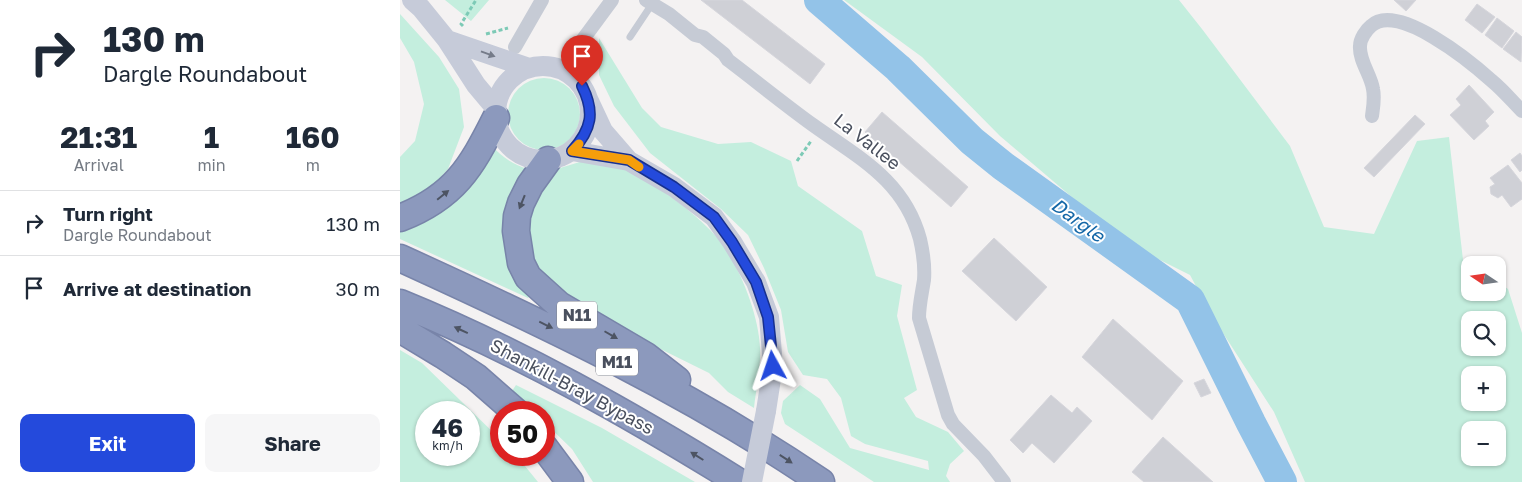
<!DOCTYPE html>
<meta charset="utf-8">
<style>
:root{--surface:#fff;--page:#f6f6f7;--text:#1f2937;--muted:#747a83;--line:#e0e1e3;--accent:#244adc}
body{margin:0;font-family:"Golos Text",sans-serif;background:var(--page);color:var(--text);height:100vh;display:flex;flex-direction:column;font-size:19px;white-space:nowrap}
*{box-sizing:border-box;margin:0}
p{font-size:16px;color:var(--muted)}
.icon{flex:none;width:28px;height:28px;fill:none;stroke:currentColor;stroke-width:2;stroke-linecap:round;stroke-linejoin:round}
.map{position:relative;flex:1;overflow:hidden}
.details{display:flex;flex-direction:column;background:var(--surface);width:400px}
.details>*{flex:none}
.banner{background:#fff;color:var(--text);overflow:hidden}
.needle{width:32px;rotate:283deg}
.controls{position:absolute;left:1061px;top:256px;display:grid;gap:10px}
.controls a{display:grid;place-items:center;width:45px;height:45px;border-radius:10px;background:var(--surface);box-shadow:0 1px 4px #0004;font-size:25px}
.speed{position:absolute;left:15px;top:401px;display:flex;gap:10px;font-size:25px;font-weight:700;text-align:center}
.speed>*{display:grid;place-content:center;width:65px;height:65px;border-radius:50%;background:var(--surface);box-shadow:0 1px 4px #0004;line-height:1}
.speed small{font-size:12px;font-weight:400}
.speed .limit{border:8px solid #d22;background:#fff;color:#111}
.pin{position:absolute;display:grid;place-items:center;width:42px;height:42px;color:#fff;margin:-51px -21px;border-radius:50% 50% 50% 0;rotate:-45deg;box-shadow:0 0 5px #0007}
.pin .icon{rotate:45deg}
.me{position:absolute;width:55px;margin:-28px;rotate:355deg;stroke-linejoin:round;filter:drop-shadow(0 0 4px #0008)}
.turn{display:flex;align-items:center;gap:18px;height:105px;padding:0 20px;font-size:22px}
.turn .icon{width:65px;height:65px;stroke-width:2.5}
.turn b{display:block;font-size:35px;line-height:42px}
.eta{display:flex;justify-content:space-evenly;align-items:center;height:85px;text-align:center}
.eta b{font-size:30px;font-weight:700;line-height:35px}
.button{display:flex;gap:10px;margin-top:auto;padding:10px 20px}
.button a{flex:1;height:58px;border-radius:10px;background:var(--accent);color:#fff;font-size:20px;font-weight:700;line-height:58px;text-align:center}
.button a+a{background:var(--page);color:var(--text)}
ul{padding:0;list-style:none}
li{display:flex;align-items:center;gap:15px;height:65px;padding:0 20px;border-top:1px solid var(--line)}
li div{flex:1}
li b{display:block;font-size:19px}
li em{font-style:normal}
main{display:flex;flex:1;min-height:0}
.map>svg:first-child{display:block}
.green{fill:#c4eede;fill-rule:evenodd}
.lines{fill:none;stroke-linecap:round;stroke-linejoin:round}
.river{stroke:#93c3e8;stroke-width:30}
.building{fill:#cfd0d6;stroke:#d6d6dc}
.highway-casing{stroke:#7884a9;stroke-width:29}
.path{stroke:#7dcab6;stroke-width:3;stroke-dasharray:4 2.5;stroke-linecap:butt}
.lane{stroke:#c6cbd5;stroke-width:7}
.street{stroke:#c6cbd5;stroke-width:14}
.secondary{stroke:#c6cbd9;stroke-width:20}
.highway{stroke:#8c99bd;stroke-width:26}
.secondary-bridge{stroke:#c6cbd9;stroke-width:20}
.oneway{fill:#757b89}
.oneway2{fill:#4d5463}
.route-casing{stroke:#17308f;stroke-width:12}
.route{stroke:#244adc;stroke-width:9}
.slow{stroke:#f59e0b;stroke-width:9}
.labels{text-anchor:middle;stroke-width:4;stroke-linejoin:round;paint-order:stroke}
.shield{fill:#fff;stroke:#80848e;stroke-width:1}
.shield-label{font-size:16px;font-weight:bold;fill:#4a505e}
.street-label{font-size:18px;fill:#4a505e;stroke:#fff}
.water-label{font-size:19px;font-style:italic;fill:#1467a7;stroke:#fff}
</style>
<main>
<section class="details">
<div class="banner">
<div class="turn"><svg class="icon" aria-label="right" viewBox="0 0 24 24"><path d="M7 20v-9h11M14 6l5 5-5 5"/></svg><div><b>130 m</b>Dargle Roundabout</div></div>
</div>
<div class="eta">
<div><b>21:31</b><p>Arrival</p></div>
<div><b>1</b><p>min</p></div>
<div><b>160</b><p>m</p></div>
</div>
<ul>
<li><svg class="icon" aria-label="right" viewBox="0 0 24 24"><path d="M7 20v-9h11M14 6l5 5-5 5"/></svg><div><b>Turn right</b><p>Dargle Roundabout</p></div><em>130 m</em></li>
<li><svg class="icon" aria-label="arrive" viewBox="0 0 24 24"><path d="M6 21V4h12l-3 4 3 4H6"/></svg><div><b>Arrive at destination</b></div><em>30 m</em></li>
</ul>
<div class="button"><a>Exit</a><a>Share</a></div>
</section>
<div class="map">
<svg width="1122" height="482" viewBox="0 0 1122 482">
<rect width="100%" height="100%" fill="#f4f2f2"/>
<path class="green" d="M45 0H89L71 21Z
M444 0H779L802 29 890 146 924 227 974 234 1017 141 1049 137 1063 260 1071 265 1070 292H1098V282L1108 289 1122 333V482H905L874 412 812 316 790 275 736 248 700 221 600 136 522 57ZM1070 320H1098V348H1070ZM1070 375H1098V402H1070ZM1070 430H1098V458H1070Z
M0 14 39 57 59 89 64 127 48 169 24 196 0 204V157L15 141 24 104 14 62 0 38Z
M199 38 242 108 261 127 318 144 351 142 391 161 398 186 462 231 476 276 502 285 497 316 517 390 504 398 516 417 548 432 564 451 550 464 546 476 550 482H474L385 424 381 413 383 401 400 385 420 399 450 448 529 470 528 461 465 444 451 436 441 398 427 379 403 375 388 352 381 310 364 268 348 235 321 209 250 153 214 106 199 75Z
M108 114a36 36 0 1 1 72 0a36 36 0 1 1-72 0Z
M91 145C102 157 113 165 129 169L119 182 132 293 128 298 0 239V225Z
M183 161C196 163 213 163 224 168 250 178 308 222 323 245 341 271 359 316 360 348 361 368 356 389 354 408L328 392 309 373 218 328 138 279 123 220 141 183 160 168Z
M0 350 22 363 101 440V455H116L138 482H0ZM69 412V455H26V412Z
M116 385 202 428 295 482H193L172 449 144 422V412H134L112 391Z"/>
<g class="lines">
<path class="river" d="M419 0 498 68 572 141 603 166 790 300 851 423 882 482"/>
</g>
<path class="building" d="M301 0H342L425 64 410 84Z
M994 0H1016L1006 11Z
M1077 4 1095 17 1082 33 1065 20Z
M1097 18 1114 31 1102 48 1085 35Z
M1116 32 1122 37 1121 62 1103 49Z
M1069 85 1094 112 1085 121 1089 126 1074 140 1050 115 1061 105 1056 99Z
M482 112 568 187 551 207 465 132Z
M1015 115 1025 124 974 177 964 168Z
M1120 153 1122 156V170L1120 172 1111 160Z
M1108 165 1122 183V199L1111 207 1102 195 1098 198 1091 194 1090 187 1095 184 1090 178Z
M594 238 647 287 616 321 562 271Z
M713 319 783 381 752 420 682 357Z
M804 379 811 393 801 397 794 383Z
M651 395 672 413 677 407 692 421 654 463 632 443 623 453 610 440Z
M763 437 813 482H744L732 472Z"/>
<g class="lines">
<defs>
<path id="highway" d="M148 160 130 185 121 203 117 216 116 231 121 263 128 277 159 305 246 356 277 380
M0 218C54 197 71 168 96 118
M0 258C145 324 289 392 421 482
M0 303C118 351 231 415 339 482
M0 329 43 355 76 377 116 412
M144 447 170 482"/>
</defs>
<use href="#highway" class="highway-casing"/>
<path class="path" d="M63 26 61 24 76 0
M86 34 108 28
M397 161 411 141"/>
<path class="lane" d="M230 37 252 4"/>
<path class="street" d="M246 0 269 14 295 35 303 37 324 54 328 60C357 82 384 104 413 125 459 158 504 180 520 239 523 252 525 267 524 280 522 293 519 305 519 318L548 415 553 424 584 456 604 482
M115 47 142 0
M165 71 181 42 212 0
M972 116C973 108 975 98 973 89 971 75 959 61 960 46 960 39 966 30 971 26 997 1 1072 63 1092 81 1103 90 1112 101 1122 111"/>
<path class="secondary" d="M12 0 21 8 47 40 76 85 97 110
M47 40 129 68
M96 113a47 47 0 1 1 94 0a47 47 0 1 1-94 0Z
M188 99 203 131 229 161 274 187 314 217 332 242 356 282 369 317 373 366 366 411
M172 151 229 161"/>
<use href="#highway" class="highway"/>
<path class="secondary-bridge" d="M352 482 366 411"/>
</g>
<defs><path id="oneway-solid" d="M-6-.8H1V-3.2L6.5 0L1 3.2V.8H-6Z" transform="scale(1.25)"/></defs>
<use class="oneway" href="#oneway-solid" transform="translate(88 54) rotate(20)"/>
<g class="oneway2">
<use href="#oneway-solid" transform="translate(43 195) rotate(-39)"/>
<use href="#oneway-solid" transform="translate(122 202) rotate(112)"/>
<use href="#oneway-solid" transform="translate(146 325) rotate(26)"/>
<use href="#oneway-solid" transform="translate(61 330) rotate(-155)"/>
<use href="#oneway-solid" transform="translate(211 335) rotate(30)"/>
<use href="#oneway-solid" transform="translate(297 456) rotate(-148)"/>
<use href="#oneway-solid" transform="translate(386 459) rotate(33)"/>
</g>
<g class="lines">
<defs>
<path id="route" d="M182 86C195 112 192 129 172 151L229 160 274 187 314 217 332 242 356 282 368 317 373 366"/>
</defs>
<use href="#route" class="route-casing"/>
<use href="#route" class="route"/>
<path class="slow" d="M179 144 172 151 229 160 239 167"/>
</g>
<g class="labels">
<g class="shield">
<rect x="157" y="301.5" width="40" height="27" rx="4"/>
<rect x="196" y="348.5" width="42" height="27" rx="4"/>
</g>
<g class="shield-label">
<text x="177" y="321">N11</text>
<text x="217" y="368">M11</text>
</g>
<g class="street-label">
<text transform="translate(467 142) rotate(38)" y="6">La Vallee</text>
<text transform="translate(172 387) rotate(28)" y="6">Shankill-Bray Bypass</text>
</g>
<g class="water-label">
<text transform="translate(678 220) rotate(36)" y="7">Dargle</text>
</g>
</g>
</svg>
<div class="controls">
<a><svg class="needle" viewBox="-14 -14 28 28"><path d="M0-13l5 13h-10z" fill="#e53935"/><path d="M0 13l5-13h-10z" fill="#747a83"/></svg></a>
<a><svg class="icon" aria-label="search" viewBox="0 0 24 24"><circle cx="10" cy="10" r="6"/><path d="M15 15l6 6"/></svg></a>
<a>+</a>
<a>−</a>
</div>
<div class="speed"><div>46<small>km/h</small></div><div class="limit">50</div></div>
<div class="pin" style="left:182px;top:86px;background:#d93025"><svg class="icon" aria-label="arrive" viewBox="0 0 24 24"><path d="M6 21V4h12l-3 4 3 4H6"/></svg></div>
<svg class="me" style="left:373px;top:366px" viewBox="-20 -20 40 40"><path d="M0-17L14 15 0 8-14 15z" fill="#244adc" stroke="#fff" stroke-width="4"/></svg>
</div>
</main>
